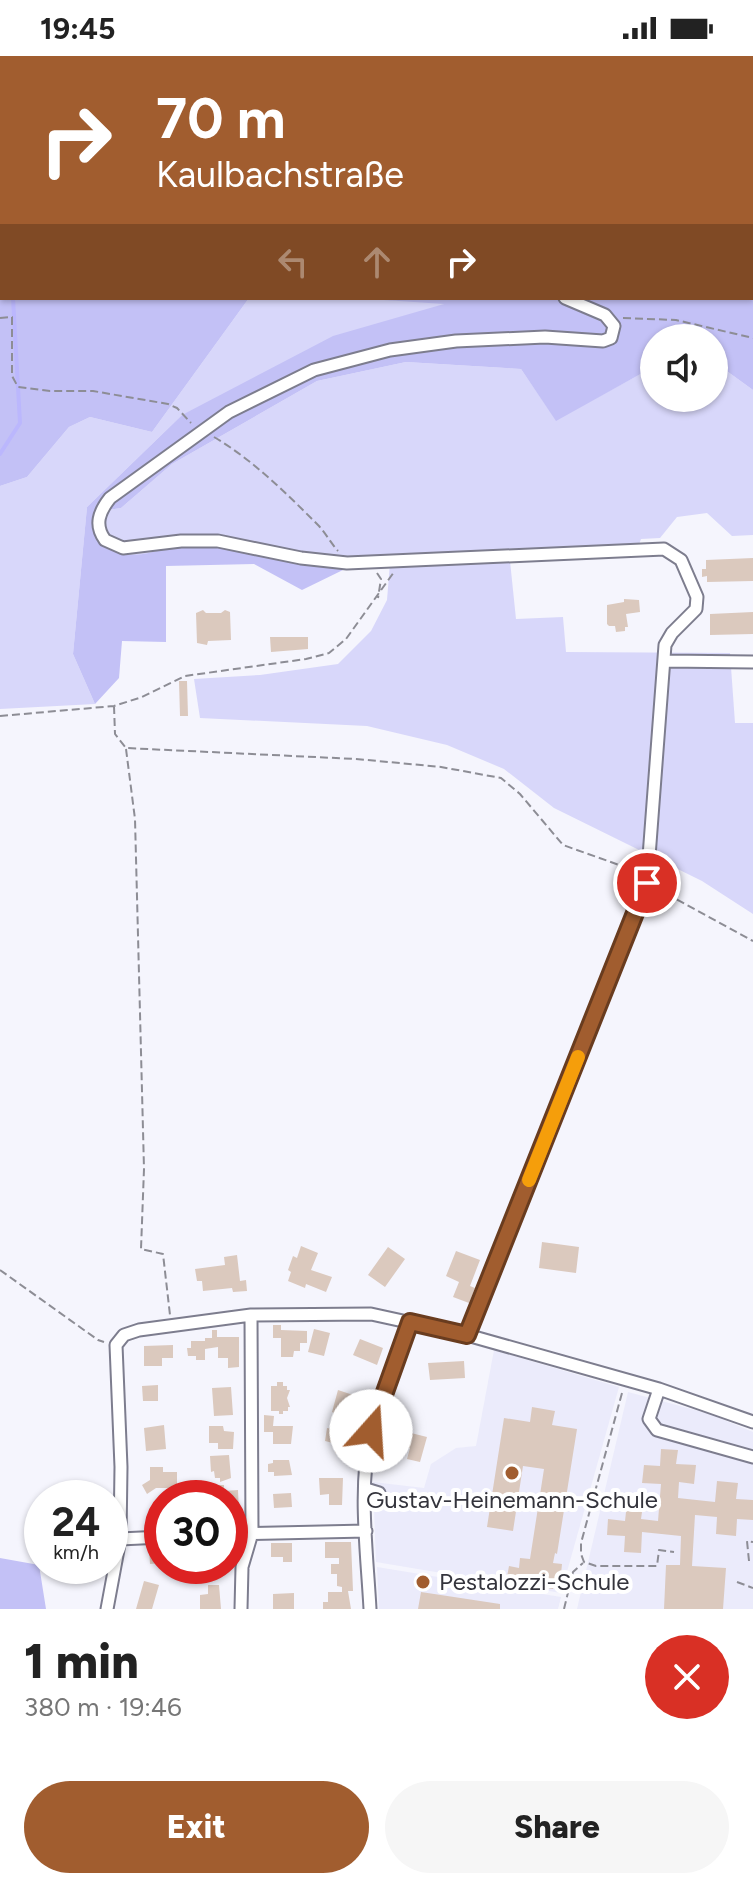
<!DOCTYPE html>
<meta charset="utf-8">
<style>
:root{--surface:#fff;--page:#f6f6f6;--text:#222;--muted:#767676;--accent:#a15d2f}
body{margin:0;font-family:Figtree,sans-serif;background:var(--page);color:var(--text);height:100vh;display:flex;flex-direction:column;font-size:30px;white-space:nowrap}
*{box-sizing:border-box;margin:0}
p{font-size:26px;color:var(--muted)}
.icon{flex:none;width:44px;height:44px;fill:none;stroke:currentColor;stroke-width:2;stroke-linecap:round;stroke-linejoin:round}
.map{position:relative;height:1553px;overflow:hidden}
.side{display:flex;flex-direction:column;background:var(--surface);flex:1}
.side>*{flex:none}
.guide{position:absolute;left:0px;top:0px;width:754px;height:244px;box-shadow:0 2px 6px #0004;background:#a15d2f;color:#fff;overflow:hidden}
.controls{position:absolute;left:640px;top:268px;display:grid;gap:16px}
.controls a{display:grid;place-items:center;width:88px;height:88px;border-radius:50%;background:var(--surface);box-shadow:0 2px 6px #0004;font-size:40px}
.speed{position:absolute;left:24px;top:1424px;display:flex;gap:16px;font-size:40px;font-weight:700;text-align:center}
.speed>*{display:grid;place-content:center;width:104px;height:104px;border-radius:50%;background:var(--surface);box-shadow:0 2px 6px #0004;line-height:1}
.speed small{font-size:20px;font-weight:400}
.speed .limit{border:12px solid #d22;background:#fff;color:#111}
.pin{position:absolute;display:grid;place-items:center;width:68px;height:68px;color:#fff;margin:-34px;border:4px solid #fff;border-radius:50%;box-shadow:0 2px 8px #0007}
.me{position:absolute;width:88px;margin:-44px;rotate:19deg;stroke-linejoin:round;filter:drop-shadow(0 0 6px #0008)}
.turn{display:flex;align-items:center;gap:28px;height:168px;padding:0 24px;font-size:36px}
.turn .icon{width:104px;height:104px;stroke-width:2.5}
.turn b{display:block;font-size:56px;line-height:68px}
.lanes{display:flex;align-items:center;height:76px;padding:0 24px;background:#0003;justify-content:center;gap:40px;direction:ltr}
.lanes .off{opacity:.35}
.round{display:grid;place-items:center;flex:none;width:84px;height:84px;border-radius:42px;background:var(--page)}
.head{display:flex;align-items:center;justify-content:space-between;height:136px;padding:0 24px}
h1{font-size:48px;font-weight:800;line-height:60px}
.action{display:flex;gap:16px;margin-top:auto;padding:16px 24px}
.action a{flex:1;height:92px;border-radius:48px;background:var(--accent);color:#fff;font-size:32px;font-weight:800;line-height:92px;text-align:center}
.action a+a{background:var(--page);color:var(--text)}
.status{display:flex;justify-content:space-between;align-items:center;height:56px;padding:0 40px;background:var(--surface);direction:ltr}
.status svg{height:22px;fill:currentColor}
.map>svg:first-child{display:block}
.built{fill:#ebebfb}
.green{fill:#d8d7fa}
.forest{fill:#c3c1f6}
.lines{fill:none;stroke-linecap:round;stroke-linejoin:round}
.stream{stroke:#bbb7fd;stroke-width:4}
.building{fill:#dbc9be}
.minor-casing{stroke:#7d7d8e;stroke-width:15}
.major-casing{stroke:#7d7d8e;stroke-width:18}
.path{stroke:#8d8d95;stroke-width:2;stroke-dasharray:8 4;stroke-linecap:butt}
.minor{stroke:#fff;stroke-width:11}
.major{stroke:#fff;stroke-width:14}
.route-casing{stroke:#693c1f;stroke-width:20}
.route{stroke:#a15d2f;stroke-width:14}
.slow{stroke:#f59e0b;stroke-width:14}
.poi-dot{fill:#a15d2f;stroke:#fff;stroke-width:3}
.labels{text-anchor:middle;stroke-width:8;stroke-linejoin:round;paint-order:stroke}
.poi-label{font-size:24px;fill:#34343c;stroke:#fff}
</style>
<div class="status"><b>19:45</b><svg viewBox="0 0 49 12"><path d="M0 12V9h3v3zM5 12V6h3v6zM10 12V3h3v9zM15 12V0h3v12zM26 1h20v11H26zM47 4h2v5h-2z"/></svg></div>
<div class="map">
<svg width="753" height="1553" viewBox="0 0 753 1553">
<rect width="100%" height="100%" fill="#f5f5fd"/>
<path class="built" d="M494 1294 619 1331 561 1537 376 1506 373 1426 424 1432 431 1408 456 1392 476 1390Z
M628 1336 710 1358 753 1376V1553H577Z
M377 1511 561 1541 558 1553H379Z"/>
<path class="green" d="M416 0H753V88L752 2Z
M249 242H354L447 247 182 359 87 451 73 598 95 648 0 653V430L27 421 69 371 90 361 152 376Z
M406 306 521 313 556 364 646 315H654V342H714V313H724L753 334V479L732 480 707 457 677 461 660 482 641 483 638 491 510 505 516 563 563 561 566 596 730 597 735 667H753V858L702 825 554 752 504 713 447 689 367 670 200 662 194 623 260 619 338 608 371 575 387 544 390 507 192 487 136 500 112 496 99 487 94 462 108 454 121 452 172 408 317 325Z"/>
<path class="forest" d="M753 88V334L724 313H714V282H654V315H646L556 365 521 313 406 306 317 325 172 408 121 452 108 454 94 462 99 487C134 512 157 490 194 487 239 485 287 499 330 507L345 513 302 534 254 508 166 510V586L122 585 119 622 95 648 73 598 87 451 182 359 333 280 444 248 354 242H752Z
M0 221H2V242H249L152 376 90 361 69 371 27 421 0 430Z
M0 1502 39 1509 46 1553H0Z"/>
<g class="lines">
<path class="stream" d="M0 398 20 367 13 242"/>
</g>
<path class="building" d="M753 502V525L707 526V520L702 521V513H706V504Z
M624 543 639 544 640 556 626 558 628 571H625V575L616 576 615 570H609L607 568V549L624 546Z
M203 554 206 557H221L225 554 230 556 231 584 208 585 207 589 197 587 196 557Z
M753 556V578L710 579V558Z
M270 581H308V593L271 596Z
M179 625H187L188 660H180Z
M542 1186 579 1191 576 1217 539 1212Z
M301 1190 318 1197 311 1214 332 1221 326 1236 306 1228 305 1232 288 1225 291 1216 288 1214 293 1200 297 1202Z
M388 1191 405 1203 385 1231 368 1219Z
M456 1195 480 1204 470 1230 475 1232 469 1247 453 1241 459 1226 446 1220Z
M237 1199 240 1225 246 1224 247 1235 233 1236 232 1232 203 1235 202 1225H197L195 1213 225 1209 224 1201Z
M273 1269H281V1274L307 1275V1287H300V1295H294L293 1301H281V1282H273Z
M314 1273 330 1277 324 1300 308 1296Z
M212 1274H217V1281H239V1311L228 1312V1302H218V1291L205 1293V1304H196V1300H188L187 1292H191V1285H205V1282H212Z
M360 1283 383 1292 377 1309 353 1299Z
M173 1289V1302H162V1310H144V1290Z
M464 1305 465 1322 430 1324 428 1307Z
M277 1326H283V1330H287V1334H290L287 1342 290 1351H288V1355H283V1358H279V1355H271V1330H277Z
M158 1329V1345H143L142 1330Z
M231 1331 233 1359 214 1360 212 1332Z
M338 1334 362 1342 356 1371 344 1367 346 1362 332 1356Z
M532 1351 555 1355 552 1369 577 1373 557 1498 555 1497 553 1507 562 1508 561 1518H556L553 1533 542 1531 543 1527 507 1521 509 1510 519 1512 520 1502 530 1503 544 1413 523 1410 513 1475 487 1471 504 1362 530 1366Z
M264 1359 274 1360 273 1370H293L291 1388H273V1376H264Z
M164 1369 166 1393 146 1395 144 1372Z
M209 1370H223L224 1375 234 1376 233 1393H218V1387H209Z
M327 1372 352 1377 347 1400 335 1397 337 1388 325 1385Z
M395 1373 427 1381 420 1406 407 1403 410 1392 391 1387Z
M661 1393 678 1394 676 1408 696 1409 694 1428 679 1426 678 1442 715 1446 717 1425 738 1427 736 1443 753 1444V1464L737 1463 736 1480 716 1478 717 1461 695 1459 692 1510 726 1512 723 1553H664L666 1509H680L681 1480 642 1476 641 1497 624 1496 625 1480 607 1479 608 1463 625 1465 627 1447 643 1449 641 1463 658 1465 661 1428 642 1427 644 1409 660 1410Z
M229 1399 231 1422 220 1426V1422H215L214 1415 211 1416 210 1400Z
M273 1404H289L292 1419 274 1420V1416H268V1408L273 1407Z
M150 1411H163V1416H177V1432H156L147 1438 142 1429 150 1424Z
M319 1422H343L342 1449H329V1438L320 1439Z
M212 1429H224V1435L238 1434 239 1458H230V1442H214Z
M291 1437 292 1451 274 1452 273 1438Z
M325 1486H351L353 1535H348L351 1553H323V1546H328V1536H342V1531L337 1530V1518H331V1508H339V1502H325Z
M271 1487H292V1506H283V1501H271Z
M162 1490V1507L150 1508 149 1492Z
M144 1525 159 1529 152 1553H136Z
M208 1529H219L221 1553H200V1539L208 1538Z
M421 1536 500 1548V1553H418Z
M294 1537V1553H273V1538Z"/>
<g class="lines">
<defs>
<path id="minor" d="M666 605 753 606
M467 1279 647 827 665 589 672 577 696 553 697 541 681 504 664 493 347 507 301 502 218 485H181L123 492 105 484C94 469 99 456 110 442L229 356 314 314 390 294 456 285 545 281 603 285 611 282 614 270 605 259 565 242
M659 1333 649 1363 657 1374 753 1401
M366 1433 379 1437
M230 1478 366 1475
M120 1483 162 1481
M107 1553 120 1483 121 1411 116 1289 124 1279 139 1274 251 1259 371 1258 467 1279 659 1333 753 1366
M241 1553 242 1511 252 1477 251 1259
M370 1553C367 1496 358 1432 371 1375 380 1338 397 1302 410 1266"/>
<path id="major" d="M752 155H753
M0 216 2 215"/>
</defs>
<use href="#minor" class="minor-casing"/>
<use href="#major" class="major-casing"/>
<path class="path" d="M134 0V2
M661 0V2
M0 33 2 32
M752 59H753
M752 95H753
M0 179H2
M0 262 12 261V320L18 331 50 335H93L168 348 177 352 191 367
M623 262 676 264 753 282
M214 381C253 404 287 438 319 470 326 478 331 487 338 495
M377 517 381 523 378 542
M114 650 115 678 126 692 356 703 441 711 501 722 520 738 563 789 636 815
M0 660 114 650 142 641 185 620 306 603 329 597 346 583 394 516
M126 693 135 763 144 1113 141 1193 163 1198 170 1259
M656 832 753 885
M0 1214 98 1284 104 1286
M622 1337 581 1487V1498L584 1506 596 1510H657L659 1494 674 1496
M749 1505 747 1485 753 1486
M737 1526 753 1532
M564 1553 573 1516 583 1507"/>
<use href="#minor" class="minor"/>
<use href="#major" class="major"/>
</g>
<g class="lines">
<defs>
<path id="route" d="M371 1375 410 1266 467 1279 647 827"/>
</defs>
<use href="#route" class="route-casing"/>
<use href="#route" class="route"/>
<path class="slow" d="M529 1124 578 1001"/>
</g>
<g class="poi-dot">
<circle cx="512" cy="1417" r="8"/>
<circle cx="423" cy="1526" r="8"/>
</g>
<g class="labels">
<g class="poi-label">
<text x="512" y="1452">Gustav-Heinemann-Schule</text>
<text x="439" y="1534" text-anchor="start">Pestalozzi-Schule</text>
</g>
</g>
</svg>
<div class="controls">
<a><svg class="icon" aria-label="sound" viewBox="0 0 24 24"><path d="M4 9h4l5-4v14l-5-4H4zM17 9q2 3 0 6"/></svg></a>
</div>
<div class="speed"><div>24<small>km/h</small></div><div class="limit">30</div></div>
<div class="pin" style="left:647px;top:827px;background:#d93025"><svg class="icon" aria-label="arrive" viewBox="0 0 24 24"><path d="M6 21V4h12l-3 4 3 4H6"/></svg></div>
<svg class="me" style="left:371px;top:1375px" viewBox="-20 -20 40 40"><circle r="19" fill="#fff"/><path d="M0-13L10 11 0 6-10 11z" fill="#a15d2f"/></svg>
<div class="guide">
<div class="turn"><svg class="icon" aria-label="right" viewBox="0 0 24 24"><path d="M7 20v-9h11M14 6l5 5-5 5"/></svg><div><b>70 m</b>Kaulbachstraße</div></div>
<div class="lanes"><svg class="icon off" aria-label="left" viewBox="0 0 24 24"><path d="M17 20v-9H6M10 6l-5 5 5 5"/></svg><svg class="icon off" aria-label="ahead" viewBox="0 0 24 24"><path d="M12 20V5M6 11l6-6 6 6"/></svg><svg class="icon" aria-label="right" viewBox="0 0 24 24"><path d="M7 20v-9h11M14 6l5 5-5 5"/></svg></div>
</div>
</div>
<section class="side">
<div class="head"><div><h1>1 min</h1><p>380 m · 19:46</p></div><a class="round" style="background:#d93025;color:#fff"><svg class="icon" aria-label="close" viewBox="0 0 24 24"><path d="M6 6l12 12M18 6L6 18"/></svg></a></div>
<div class="action"><a>Exit</a><a>Share</a></div>
</section>
